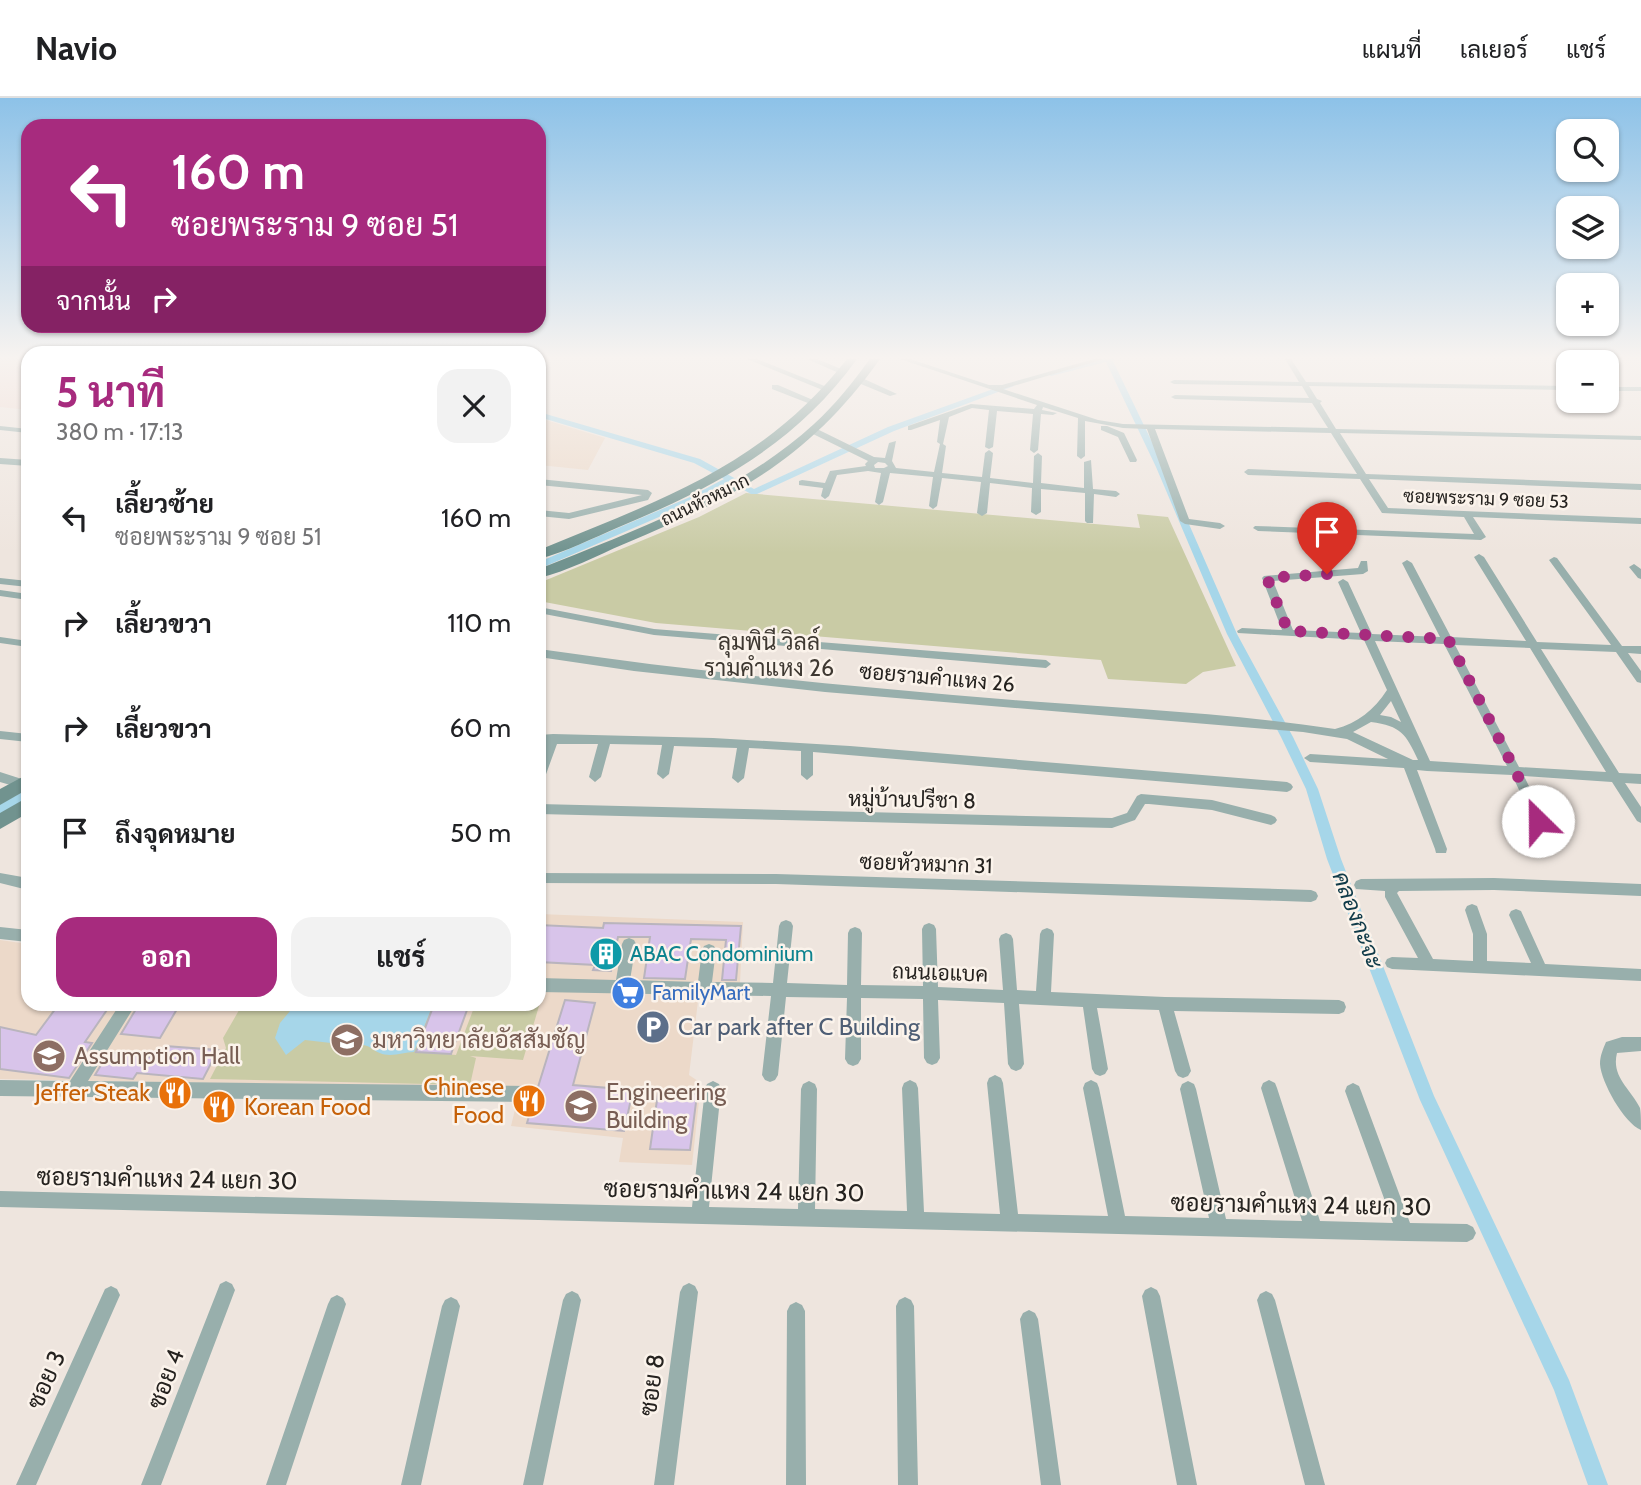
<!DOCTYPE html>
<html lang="th">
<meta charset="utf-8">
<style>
:root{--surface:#fff;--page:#f2f2f2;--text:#202124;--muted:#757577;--line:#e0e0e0;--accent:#a72b7e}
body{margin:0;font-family:Cabin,Sarabun,sans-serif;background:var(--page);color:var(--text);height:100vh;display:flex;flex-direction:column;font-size:26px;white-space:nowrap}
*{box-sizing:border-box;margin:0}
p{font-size:23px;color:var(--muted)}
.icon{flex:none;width:38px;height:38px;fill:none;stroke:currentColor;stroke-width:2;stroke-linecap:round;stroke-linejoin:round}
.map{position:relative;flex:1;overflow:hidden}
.details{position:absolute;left:21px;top:248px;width:525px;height:665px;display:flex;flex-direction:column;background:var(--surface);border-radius:21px;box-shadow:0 2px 5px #0004}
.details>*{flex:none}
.hud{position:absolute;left:21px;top:21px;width:525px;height:214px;border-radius:21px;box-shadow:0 2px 5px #0004;background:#a72b7e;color:#fff;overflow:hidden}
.fabs{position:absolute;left:1556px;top:21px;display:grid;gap:14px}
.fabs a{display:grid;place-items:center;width:63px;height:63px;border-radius:14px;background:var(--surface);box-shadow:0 2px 5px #0004;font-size:35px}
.pin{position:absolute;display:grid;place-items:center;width:60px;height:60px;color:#fff;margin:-72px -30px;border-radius:50% 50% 50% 0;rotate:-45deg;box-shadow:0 0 7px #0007}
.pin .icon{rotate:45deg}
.me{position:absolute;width:77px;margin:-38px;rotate:337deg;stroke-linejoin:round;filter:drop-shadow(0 0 5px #0008)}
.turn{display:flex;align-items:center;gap:24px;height:147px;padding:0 35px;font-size:32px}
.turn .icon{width:91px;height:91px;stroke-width:2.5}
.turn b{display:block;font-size:49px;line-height:60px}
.then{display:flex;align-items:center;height:66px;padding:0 35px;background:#0003;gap:14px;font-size:26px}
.round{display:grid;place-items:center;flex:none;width:74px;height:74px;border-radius:21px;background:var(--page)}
.overview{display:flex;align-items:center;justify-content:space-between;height:119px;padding:0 35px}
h1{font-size:42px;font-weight:700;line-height:52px;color:var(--accent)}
.action{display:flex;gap:14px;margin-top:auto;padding:14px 35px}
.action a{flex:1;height:80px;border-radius:21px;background:var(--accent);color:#fff;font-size:28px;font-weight:700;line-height:80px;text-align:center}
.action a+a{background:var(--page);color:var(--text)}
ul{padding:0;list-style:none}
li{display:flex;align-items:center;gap:21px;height:105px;padding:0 35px}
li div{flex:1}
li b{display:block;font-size:26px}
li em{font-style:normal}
header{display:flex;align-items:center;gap:42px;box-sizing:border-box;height:98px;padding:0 35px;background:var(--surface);border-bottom:2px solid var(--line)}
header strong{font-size:33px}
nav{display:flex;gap:38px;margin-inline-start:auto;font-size:24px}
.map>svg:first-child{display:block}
.commercial{fill:#efd7ce}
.education{fill:#ecd9c9}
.green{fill:#c9cba5}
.water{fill:#a6d6e9}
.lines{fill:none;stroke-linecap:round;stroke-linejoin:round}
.canal{fill:#a6d6e9;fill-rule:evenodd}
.river{fill:#a6d6e9;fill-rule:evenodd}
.building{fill:#d8c4ea;stroke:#b9b4bd;stroke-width:2}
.minor{fill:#98afac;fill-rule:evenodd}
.tertiary{fill:#98afac;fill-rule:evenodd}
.secondary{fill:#71938f;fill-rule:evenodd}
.route{stroke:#a72b7e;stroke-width:12;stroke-dasharray:0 21.6}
.labels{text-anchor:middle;stroke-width:5;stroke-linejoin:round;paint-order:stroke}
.far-street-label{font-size:18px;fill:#25221f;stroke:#fbf3eb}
.street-label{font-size:21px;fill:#25221f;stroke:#fbf3eb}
.culture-label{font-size:21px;fill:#0d838f;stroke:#fbf3eb;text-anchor:start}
.shop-label{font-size:21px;fill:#366cbe;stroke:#fbf3eb;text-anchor:start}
.neighbourhood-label{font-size:23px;fill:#3f3932;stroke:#fbf3eb}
.water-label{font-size:23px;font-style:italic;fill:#103b49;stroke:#fbf3eb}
.near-service-label{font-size:24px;fill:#4e5e75;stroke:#fbf3eb;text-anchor:start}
.near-education-label{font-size:24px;fill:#785e54;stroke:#fbf3eb;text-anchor:start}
.near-food-label{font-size:24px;fill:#c56008;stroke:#fbf3eb;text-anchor:end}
.near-street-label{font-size:24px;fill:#25221f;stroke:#fbf3eb}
</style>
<header>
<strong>Navio</strong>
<nav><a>แผนที่</a><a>เลเยอร์</a><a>แชร์</a></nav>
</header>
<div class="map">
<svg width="1641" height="1387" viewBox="0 0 1641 1387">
<rect width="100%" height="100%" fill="#eee5de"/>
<path class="commercial" d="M0 261H28V312L0 309Z"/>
<path class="education" d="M539 320 605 340 588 372 539 367Z
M539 816 743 824 740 885 699 895 689 977 701 985 692 1067 619 1064 623 1040 511 1028 520 991 0 981V842L28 846V906H539Z"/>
<path class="green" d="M746 395 1140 430 1137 416 1168 419 1236 568 1203 574 1186 586 1108 581 1101 562 656 525 539 503V485L699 419Z
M519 906 539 908 523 962 470 958 476 960 470 987 210 981 226 950 223 940 242 907H469L467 912 433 909 416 953 456 957 475 907Z"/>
<path class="water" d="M384 907H395L410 912 427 907 432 909 414 954C406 954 398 957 390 957 368 957 373 937 340 953L331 945 305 942 286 957 275 940 280 925 295 907H331L333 911C348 914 370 913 384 907Z"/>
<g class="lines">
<path class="canal" d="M1100 261H1112L1164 369 1237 536 1293 639 1318 691 1341 761 1434 998 1569 1282 1608 1387H1588L1554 1292 1420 1002 1327 761 1306 691 1281 639 1227 536 1156 369 1106 264 1051 278 1047 276Z
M1007 286 1014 288 894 333 757 396H751L730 384 696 403 539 471V464L690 399 724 381 694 365 539 319V314L700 361 754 391 888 329Z
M28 691V702L0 717V706Z"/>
<path class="river" d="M1102 261H1115L1109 264Z"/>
</g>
<path class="building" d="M604 825 741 828 736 882H722L726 842 691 841 685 881 644 880 650 839H618L611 873 593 872 595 867 539 864V827L603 830Z
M565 902 595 905 573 987 633 992 624 1033 527 1025 533 1005 540 997 538 989Z
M59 906H111L85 944 92 945 69 980 0 971V929L36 937Z
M139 906H180L160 940 121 936Z
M433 909 467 912 451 956 416 954Z
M165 948 218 952 203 981 137 975 133 981 95 977 109 954 158 960Z
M658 995 697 996 690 1052 650 1051Z"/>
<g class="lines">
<path class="minor" d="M747 261H757L832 291 825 293Z
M807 261H817L846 273 839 275Z
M900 261H910L989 287H1002L1094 261H1104L1003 291 1098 322 1123 326 1328 330 1312 305 1175 301 1171 299 1175 297 1309 300 1302 288 1174 286 1170 284 1174 282 1299 284 1285 261H1291L1306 284 1568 288V292L1309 288 1317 301 1322 303 1320 305 1336 331 1641 338V342L1340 335 1366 376 1641 386V392L1369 381 1388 410 1641 420V426L1473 419 1486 439 1481 442 1258 433 1253 430 1255 428 1474 436 1464 419 1382 415 1360 381 1248 377 1244 374 1248 371 1357 376 1331 335 1155 331 1189 421 1220 425 1225 428 1220 431 1185 426 1180 423 1147 331 1123 330 1085 323V358L1081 361 1077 358 1078 320 1043 309 1042 312 1057 315 1053 317 1041 316 1038 352 1034 355 1030 352 1033 316 997 313 993 349 989 351 985 349 989 312 972 310 949 319 943 346 946 348 942 375 982 379 985 355 989 352 993 355 990 380 1033 385 1034 358 1038 355 1042 358 1041 385 1084 390V364L1091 362 1093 391 1116 393 1120 396 1116 399 1094 396 1093 425H1087L1085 423V395L1041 391V414L1036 417 1031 414 1032 390 990 385 987 415 982 418 977 415 981 384 942 380 937 408 933 411 929 408 933 379 890 375 883 404 879 407 875 404 881 375 868 373 837 377 829 398 825 401 821 398 823 390 799 387V383L802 382 825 385 830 373 866 368 865 366 868 363 811 335V331H817L874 359 885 360 889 345 896 343 892 363 896 370 934 374 940 346 937 344 940 322 911 332H908V328L971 306 1034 311 1037 307ZM878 364 885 365 888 368 884 370H875L874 367Z
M856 280H862L897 296 890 298 856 284Z
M772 287H778L820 305 813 307 772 291Z
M1606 289H1641V293H1606Z
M0 328 28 331V335L0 332Z
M1101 328H1107L1124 335 1137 362 1136 364H1130L1118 339 1101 332Z
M0 360 28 362V368L0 366Z
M539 381 648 392 652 395 648 402 569 421 539 418V412L569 415 642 397 539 387Z
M1479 456 1484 459 1537 544 1611 547 1549 462 1554 459 1557 460 1622 548H1641V556L1628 555 1641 573V585L1637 584 1616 554 1541 551 1619 675 1641 676V686L1625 685 1641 709V725L1637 723 1612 684 1524 678 1541 713 1553 749 1552 753H1542L1541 749 1529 713 1512 677 1427 673 1417 672 1447 751 1446 755H1436L1435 751 1404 670 1310 664 1304 660 1310 656 1388 661 1347 641 1303 634 825 594 634 573 539 559V551C697 574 854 589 1013 602 1120 610 1229 615 1335 631 1358 625 1374 612 1387 592L1364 542 1238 535 1237 533 1242 530 1282 532 1262 480 1264 478 1358 470 1361 463H1367L1368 473 1363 476 1273 483 1293 532 1361 535 1338 484 1343 481 1348 484 1372 536 1440 539 1402 465 1407 462 1412 465 1451 539 1526 543 1474 459ZM1375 543 1444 546 1507 668 1430 663ZM1455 547 1530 550 1606 674 1519 669ZM1391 603 1401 624 1391 619 1380 617ZM1371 624C1401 628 1406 636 1418 662H1413L1353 634Z
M1634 466 1641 471V481L1638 480 1629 469Z
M0 492 28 496V502L0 498Z
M539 509 654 531 1046 562 1051 566 1046 570 654 537 539 515Z
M0 539 28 543V549L0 545Z
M0 633 28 636V644L0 641Z
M553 636 713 640 850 648 1287 684 1291 686 1293 689 1291 692 1287 694 813 654V677L807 682 801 677V653L749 650 744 680 738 685 732 680 737 650 674 648 669 676 663 681 657 676 662 647 610 646 601 679 595 684 589 679 598 646H557L545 679 539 684V662L545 645H539V637Z
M0 674 28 683V689L24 691 0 684Z
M1141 696 1212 702 1271 717 1275 719 1277 722 1275 725 1271 727 1212 712 1149 706H1145L1135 722 1112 730 539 716V706L1112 720 1127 715 1137 698Z
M0 775 28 780V792L0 785Z
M539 775 776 776 1311 792 1316 794 1318 798 1316 802 1311 804 776 786 539 785Z
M1494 780 1641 786V798L1494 792 1399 793 1397 795 1433 861 1473 863V836L1465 812 1467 808 1472 806 1477 808 1487 836V863L1531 865 1509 817 1511 813 1516 811 1521 813 1545 866 1641 871V883L1392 871 1387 869 1385 865 1387 861 1392 859 1418 860 1385 799V793L1356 791 1354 787 1356 783 1361 781Z
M786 822 791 824 793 828 787 885 847 887 848 835 850 831 855 829 860 831 862 835 861 887 923 888 922 831 924 827 929 825 934 827 936 831 938 889 1003 892 999 841 1001 837 1006 835 1011 837 1013 841 1017 892 1036 893 1040 836 1042 832 1047 830 1052 832 1054 836 1051 894 1165 899 1339 902 1344 904 1346 909 1344 914 1339 916 1174 913 1191 973 1188 978 1183 980 1178 978 1175 973 1159 912 1097 910 1108 971 1105 976 1100 978 1095 976 1092 971 1083 909 1019 906 1024 966 1021 971 1016 973 1011 971 1008 966 1004 905 938 902 940 960 937 965 932 967 927 965 924 960 923 901 861 900V961L858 966 853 968 848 966 845 961 847 900 786 899 778 977 775 982 770 984 765 982 762 977 771 898 539 894V880L616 882 622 846 624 842 629 840 634 842 636 846 630 882 698 884 702 852 704 848 709 846 714 848 716 852 712 884 773 885 779 828 781 824Z
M0 829 28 832V844L0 841Z
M120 906H136L88 983 530 988 536 991 538 996 536 1001 530 1004 0 998V982L70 983Z
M1622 939H1641V953L1617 955C1611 979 1630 990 1640 1010 1641 1016 1641 1025 1641 1032 1624 1025 1601 984 1600 966 1600 958 1603 951 1606 944Z
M995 977 1001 980 1003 985 1018 1116 1108 1118 1083 990 1085 985 1091 982 1097 985 1099 990 1125 1118 1209 1120 1180 991 1182 986 1188 983 1194 986 1196 991 1226 1121 1302 1123 1261 990 1263 985 1269 982 1275 985 1277 990 1320 1123 1393 1125 1345 993 1347 988 1353 985 1359 988 1361 993 1410 1125 1467 1126 1473 1129 1476 1135 1473 1141 1467 1144 1405 1143 0 1109V1093L692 1109 705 991 707 986 713 983 719 986 721 991 709 1109 798 1111 801 991 803 986 809 983 815 986 817 991 815 1111 907 1113 902 990 904 985 910 982 916 985 918 990 924 1114 1000 1116 987 985 989 980Z
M226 1183 232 1186 235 1192 161 1387H141L220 1186Z
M689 1185 695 1188 698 1194 674 1387H654L680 1194 683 1188Z
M111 1188 117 1191 120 1197 36 1387H16L105 1191Z
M1151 1189 1157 1192 1160 1198 1197 1387H1177L1142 1198 1145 1192Z
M572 1193 578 1196 581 1202 543 1387H523L563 1202 566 1196Z
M1266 1193 1272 1196 1275 1202 1325 1387H1305L1257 1202 1260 1196Z
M337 1197 343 1200 346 1206 286 1387H266L328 1206 331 1200Z
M451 1199 457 1202 460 1208 421 1387H401L442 1208 445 1202Z
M905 1199 911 1202 914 1208 918 1387H898L896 1208 899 1202Z
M796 1204 802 1207 805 1213 806 1387H786L787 1213 790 1207Z
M1029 1212 1035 1215 1038 1221 1061 1387H1041L1020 1221 1023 1215Z"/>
<path class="tertiary" d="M0 480 28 483V489L0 486Z"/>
<path class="secondary" d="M847 261H857C795 347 715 389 619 429 593 440 566 454 539 461V452C660 402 763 368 847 261Z
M870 261H880C809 361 734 400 624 446 596 458 568 473 539 480V471C635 432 736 397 814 326 835 307 853 284 870 261Z
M28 676V691L0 707V691Z
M28 699V715L0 731V715Z"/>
</g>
<linearGradient id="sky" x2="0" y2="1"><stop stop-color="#8dc2e8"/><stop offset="0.57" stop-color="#f7f3f0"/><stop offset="1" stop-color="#f7f3f0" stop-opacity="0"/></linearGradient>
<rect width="1641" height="455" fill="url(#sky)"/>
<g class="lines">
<path class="route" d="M1327 476 1267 480 1288 533 1448 541 1516 674 1538 723"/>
</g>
<defs>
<symbol id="building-disc" viewBox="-11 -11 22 22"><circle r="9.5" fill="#0f9aa8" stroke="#fbf3eb"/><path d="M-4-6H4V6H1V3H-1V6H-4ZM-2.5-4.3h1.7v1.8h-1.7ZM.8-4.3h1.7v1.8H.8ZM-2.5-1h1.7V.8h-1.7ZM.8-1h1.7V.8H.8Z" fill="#fff"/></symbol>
<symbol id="supermarket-disc" viewBox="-11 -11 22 22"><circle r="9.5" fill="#3f7fe0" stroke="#fbf3eb"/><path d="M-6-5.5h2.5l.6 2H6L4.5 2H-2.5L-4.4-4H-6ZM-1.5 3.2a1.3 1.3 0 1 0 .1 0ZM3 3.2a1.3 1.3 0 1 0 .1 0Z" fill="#fff"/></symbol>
<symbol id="parking-disc" viewBox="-11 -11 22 22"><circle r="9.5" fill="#5c6f8a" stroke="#fbf3eb"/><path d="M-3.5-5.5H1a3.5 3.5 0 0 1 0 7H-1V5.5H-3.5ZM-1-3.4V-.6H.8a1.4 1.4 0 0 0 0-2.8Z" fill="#fff"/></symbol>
<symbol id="university-disc" viewBox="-11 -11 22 22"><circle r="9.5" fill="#8d6e63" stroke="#fbf3eb"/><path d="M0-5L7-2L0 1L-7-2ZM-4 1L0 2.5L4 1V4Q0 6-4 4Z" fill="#fff"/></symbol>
<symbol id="restaurant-disc" viewBox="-11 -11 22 22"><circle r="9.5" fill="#e8710a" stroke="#fbf3eb"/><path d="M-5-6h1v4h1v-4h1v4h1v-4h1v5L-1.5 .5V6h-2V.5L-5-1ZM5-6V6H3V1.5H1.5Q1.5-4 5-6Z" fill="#fff"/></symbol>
</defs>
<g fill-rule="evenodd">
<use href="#building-disc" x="587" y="837" width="38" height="38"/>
<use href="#supermarket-disc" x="609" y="876" width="38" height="38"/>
<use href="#parking-disc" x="634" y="910" width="38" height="38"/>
<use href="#university-disc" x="328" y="923" width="38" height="38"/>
<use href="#university-disc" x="30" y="939" width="38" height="38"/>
<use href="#restaurant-disc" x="156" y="976" width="38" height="38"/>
<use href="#restaurant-disc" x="510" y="984" width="38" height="38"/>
<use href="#university-disc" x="562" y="989" width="38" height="38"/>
<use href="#restaurant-disc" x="200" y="990" width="38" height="38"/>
</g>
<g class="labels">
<g class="far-street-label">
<text transform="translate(1486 401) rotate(2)" y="6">ซอยพระราม 9 ซอย 53</text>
<text transform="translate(705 402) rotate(-26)" y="6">ถนนหัวหมาก</text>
</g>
<g class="street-label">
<text transform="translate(937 580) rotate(5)" y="7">ซอยรามคำแหง 26</text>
<text transform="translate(912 702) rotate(1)" y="7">หมู่บ้านปรีชา 8</text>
<text transform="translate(926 766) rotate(2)" y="7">ซอยหัวหมาก 31</text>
<text transform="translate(940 875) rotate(2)" y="7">ถนนเอแบค</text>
</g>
<g class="culture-label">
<text x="630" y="863">ABAC Condominium</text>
</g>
<g class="shop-label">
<text x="652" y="902">FamilyMart</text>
</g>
<g class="neighbourhood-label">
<text x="769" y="552">ลุมพินี วิลล์<tspan x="769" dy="26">รามคำแหง 26</tspan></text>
</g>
<g class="water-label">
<text transform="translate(1358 822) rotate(69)" y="8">คลองกะจะ</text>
</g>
<g class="near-service-label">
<text x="678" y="937">Car park after C Building</text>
</g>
<g class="near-education-label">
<text x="372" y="950">มหาวิทยาลัยอัสสัมชัญ</text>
<text x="74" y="966">Assumption Hall</text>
<text x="606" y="1002">Engineering<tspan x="606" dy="28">Building</tspan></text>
</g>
<g class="near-food-label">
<text x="504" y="997">Chinese<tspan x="504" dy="28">Food</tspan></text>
<text x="150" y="1003">Jeffer Steak</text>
<text x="244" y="1017" text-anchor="start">Korean Food</text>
</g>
<g class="near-street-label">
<text transform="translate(167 1081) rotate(1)" y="8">ซอยรามคำแหง 24 แยก 30</text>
<text transform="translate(734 1093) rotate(1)" y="8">ซอยรามคำแหง 24 แยก 30</text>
<text transform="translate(1301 1107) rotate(1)" y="8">ซอยรามคำแหง 24 แยก 30</text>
<text transform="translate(166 1281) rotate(-69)" y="8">ซอย 4</text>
<text transform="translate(46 1282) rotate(-66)" y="8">ซอย 3</text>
<text transform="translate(652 1287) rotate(-82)" y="8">ซอย 8</text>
</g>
</g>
</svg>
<div class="fabs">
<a><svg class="icon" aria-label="search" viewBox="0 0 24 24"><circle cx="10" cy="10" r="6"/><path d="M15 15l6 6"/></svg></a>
<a><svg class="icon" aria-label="layers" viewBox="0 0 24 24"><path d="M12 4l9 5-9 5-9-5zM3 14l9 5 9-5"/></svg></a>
<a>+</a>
<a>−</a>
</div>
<div class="pin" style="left:1327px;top:476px;background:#d93025"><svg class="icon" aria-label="arrive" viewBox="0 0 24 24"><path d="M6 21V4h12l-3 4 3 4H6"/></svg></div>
<svg class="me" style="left:1538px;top:723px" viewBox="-20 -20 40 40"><circle r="19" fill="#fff"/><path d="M0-13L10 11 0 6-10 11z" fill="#a72b7e"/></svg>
<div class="hud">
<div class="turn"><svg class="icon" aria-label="left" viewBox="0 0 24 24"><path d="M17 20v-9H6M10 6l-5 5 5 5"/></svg><div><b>160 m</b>ซอยพระราม 9 ซอย 51</div></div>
<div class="then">จากนั้น<svg class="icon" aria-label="right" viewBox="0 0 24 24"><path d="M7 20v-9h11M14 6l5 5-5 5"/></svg></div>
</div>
<section class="details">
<div class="overview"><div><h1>5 นาที</h1><p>380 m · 17:13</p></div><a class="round"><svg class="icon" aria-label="close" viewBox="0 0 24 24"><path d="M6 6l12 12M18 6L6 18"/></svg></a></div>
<ul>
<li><svg class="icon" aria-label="left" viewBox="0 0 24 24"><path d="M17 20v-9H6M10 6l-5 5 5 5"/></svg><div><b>เลี้ยวซ้าย</b><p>ซอยพระราม 9 ซอย 51</p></div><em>160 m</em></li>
<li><svg class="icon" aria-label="right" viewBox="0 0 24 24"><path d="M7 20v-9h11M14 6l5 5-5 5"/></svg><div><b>เลี้ยวขวา</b></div><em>110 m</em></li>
<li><svg class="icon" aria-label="right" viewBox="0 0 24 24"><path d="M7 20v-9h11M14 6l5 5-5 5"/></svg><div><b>เลี้ยวขวา</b></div><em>60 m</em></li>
<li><svg class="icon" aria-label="arrive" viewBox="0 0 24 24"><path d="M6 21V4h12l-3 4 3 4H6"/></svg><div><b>ถึงจุดหมาย</b></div><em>50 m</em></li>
</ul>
<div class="action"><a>ออก</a><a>แชร์</a></div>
</section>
</div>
